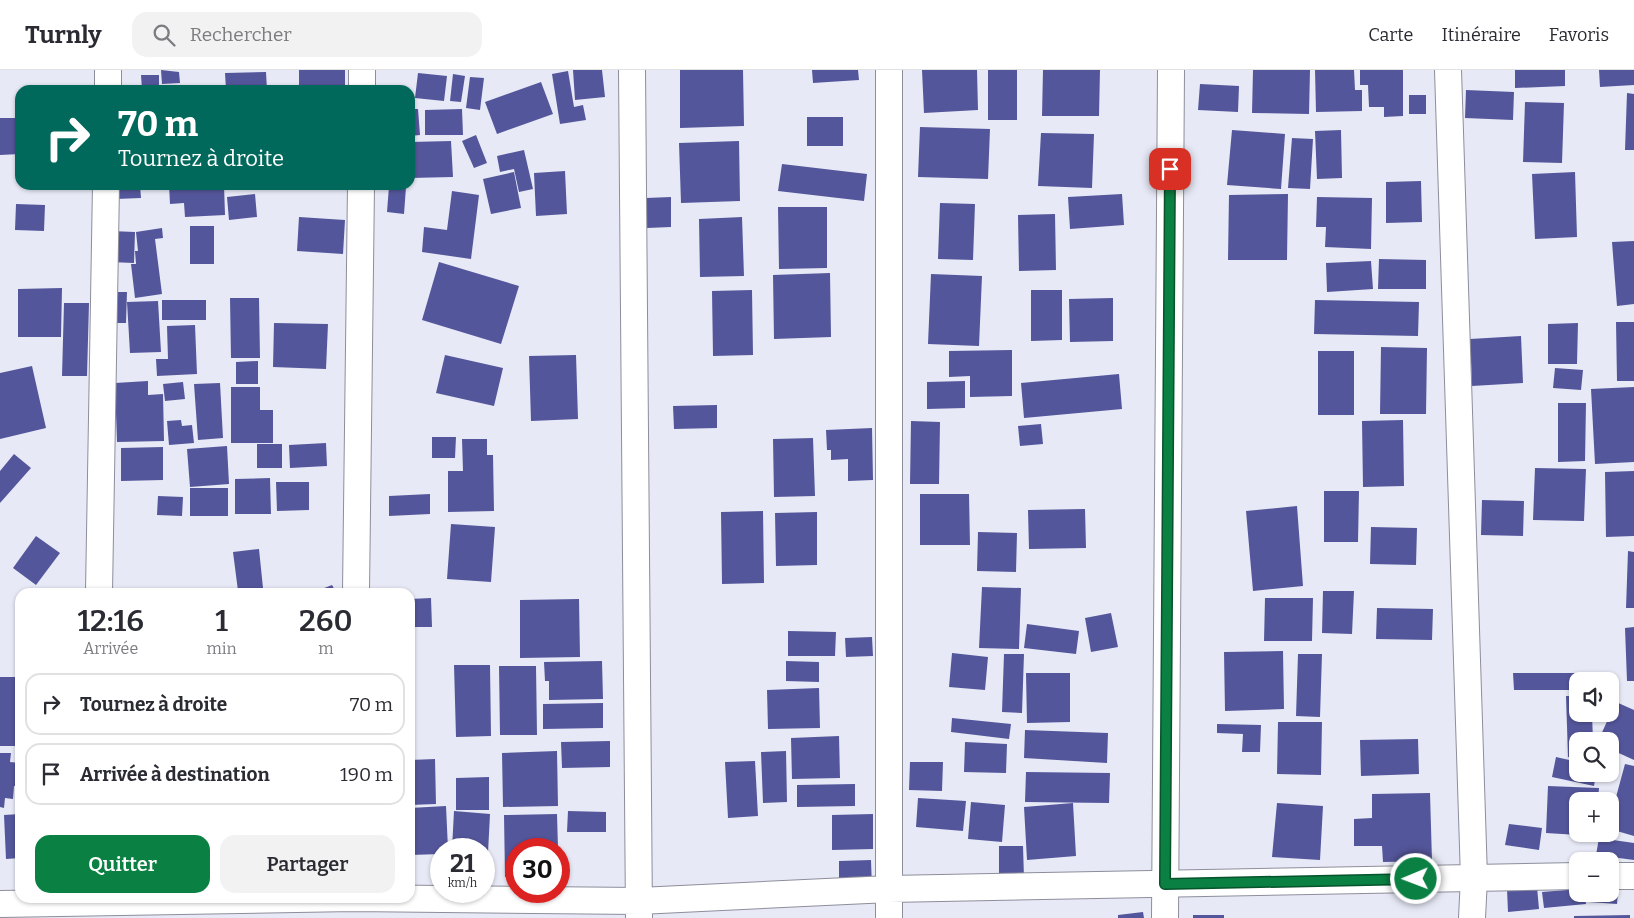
<!DOCTYPE html>
<html lang="fr">
<meta charset="utf-8">
<style>
:root{--surface:#fff;--page:#f2f2f3;--text:#2b2b33;--muted:#7c7c81;--line:#e1e1e2;--accent:#0b8043}
body{margin:0;font-family:Bitter,serif;background:var(--page);color:var(--text);height:100vh;display:flex;flex-direction:column;font-size:19px;white-space:nowrap}
*{box-sizing:border-box;margin:0}
p{font-size:16px;color:var(--muted)}
.icon{flex:none;width:28px;height:28px;fill:none;stroke:currentColor;stroke-width:2;stroke-linecap:round;stroke-linejoin:round}
.map{position:relative;flex:1;overflow:hidden}
.panel{position:absolute;left:15px;top:518px;width:400px;height:315px;display:flex;flex-direction:column;background:var(--surface);border-radius:15px;box-shadow:0 1px 4px #0004}
.panel>*{flex:none}
.banner{position:absolute;left:15px;top:15px;width:400px;height:105px;border-radius:15px;box-shadow:0 1px 4px #0004;background:#00695c;color:#fff;overflow:hidden}
.buttons{position:absolute;left:1569px;top:602px;display:grid;gap:10px}
.buttons a{display:grid;place-items:center;width:50px;height:50px;border-radius:10px;background:var(--surface);box-shadow:0 1px 4px #0004;font-size:25px}
.speed{position:absolute;left:430px;top:768px;display:flex;gap:10px;font-size:25px;font-weight:700;text-align:center}
.speed>*{display:grid;place-content:center;width:65px;height:65px;border-radius:50%;background:var(--surface);box-shadow:0 1px 4px #0004;line-height:1}
.speed small{font-size:12px;font-weight:400}
.speed .limit{border:8px solid #d22;background:#fff;color:#111}
.pin{position:absolute;display:grid;place-items:center;width:42px;height:42px;color:#fff;margin:-21px;border-radius:10px;box-shadow:0 2px 8px #0006}
.me{position:absolute;width:55px;margin:-28px;rotate:269deg;stroke-linejoin:round;filter:drop-shadow(0 0 4px #0008)}
.turn{display:flex;align-items:center;gap:18px;height:105px;padding:0 20px;font-size:22px}
.turn .icon{width:65px;height:65px;stroke-width:2.5}
.turn b{display:block;font-size:35px;line-height:42px}
.eta{display:flex;justify-content:space-evenly;align-items:center;height:85px;text-align:center}
.eta b{font-size:30px;font-weight:600;line-height:35px}
.action{display:flex;gap:10px;margin-top:auto;padding:10px 20px}
.action a{flex:1;height:58px;border-radius:15px;background:var(--accent);color:#fff;font-size:20px;font-weight:600;line-height:58px;text-align:center}
.action a+a{background:var(--page);color:var(--text)}
ul{padding:0;list-style:none}
li{display:flex;align-items:center;gap:15px;height:62px;margin:0 10px 8px;padding:0 10px;border:2px solid var(--line);border-radius:15px}
li div{flex:1}
li b{display:block;font-size:19px}
li em{font-style:normal}
header{display:flex;align-items:center;gap:30px;box-sizing:border-box;height:70px;padding:0 25px;background:var(--surface);border-bottom:1px solid var(--line)}
header strong{font-size:24px}
nav{display:flex;gap:28px;margin-inline-start:auto;font-size:18px}
.search{width:350px;height:45px;background:var(--page);display:flex;align-items:center;gap:12px;box-sizing:border-box;padding:0 18px;border-radius:15px;color:var(--muted);font-size:19px}
.map>svg:first-child{display:block}
.building{fill:#54569b}
.lines{fill:none;stroke-linecap:round;stroke-linejoin:round}
.minor-casing{stroke:#8d8e9b;stroke-width:28}
.minor{stroke:#fff;stroke-width:26}
.route-casing{stroke:#07532c;stroke-width:12}
.route{stroke:#0b8043;stroke-width:9}
</style>
<header>
<strong>Turnly</strong>
<div class="search"><svg class="icon" aria-label="search" viewBox="0 0 24 24"><circle cx="10" cy="10" r="6"/><path d="M15 15l6 6"/></svg>Rechercher</div>
<nav><a>Carte</a><a>Itinéraire</a><a>Favoris</a></nav>
</header>
<div class="map">
<svg width="1634" height="848" viewBox="0 0 1634 848">
<rect width="100%" height="100%" fill="#e7e9f6"/>
<path class="building" d="M161 0 179 2 180 13 162 14Z
M299 0H345V20H299Z
M573 0H602L605 27 575 30Z
M680 0H743L744 56 680 58Z
M812 0H858L859 10 813 13Z
M922 0H977L978 40 924 43Z
M988 0H1017V50H988Z
M1043 0H1100L1099 46H1042Z
M1253 0H1310L1309 44 1252 43Z
M1315 0H1354L1355 20H1362V41L1316 42Z
M1360 0H1403V46L1384 47V37H1369L1368 15H1360Z
M1515 0H1565V16L1515 18Z
M1599 0H1634V15L1600 17Z
M568 1 574 37 583 35 586 50 560 54 552 4Z
M266 2 267 20H226L225 3Z
M418 3 447 6 444 31 415 28Z
M453 4 465 6 461 32 450 31Z
M141 5H159V20H142Z
M470 7 484 8 480 40 466 38Z
M541 12 553 44 497 64 485 32Z
M1200 14 1239 16 1238 42 1198 40Z
M1466 20 1514 22 1513 50 1465 48Z
M1627 23 1634 24V80H1625Z
M1409 25H1426V44H1409Z
M1525 32 1564 33 1562 93 1523 92Z
M410 39H418L420 65 410 66Z
M462 39 463 65H425V40Z
M807 47H843V76H807Z
M0 48H18V70H20V84L0 85Z
M920 57 990 59 988 109 918 107Z
M1232 60 1285 64 1281 119 1227 115Z
M1341 60 1342 108 1317 109 1315 61Z
M1041 63 1094 64 1092 118 1038 116Z
M476 65 487 93 474 98 462 71Z
M1292 68 1313 69 1310 119 1288 118Z
M451 71 453 107 410 108V72Z
M739 71 740 131 681 133 679 73Z
M524 80 533 119 519 122 514 99 500 102 497 86Z
M782 94 867 104 864 131 778 121Z
M565 101 567 144 536 146 534 103Z
M514 102 521 138 491 144 483 109Z
M1575 102 1577 167 1535 169 1532 104Z
M1421 111 1422 152 1386 153V112Z
M116 115H140L141 128 116 129Z
M169 115H224L225 145 185 147 184 133 170 134Z
M389 116 406 117 404 144 387 142Z
M452 121 479 125 471 189 422 182 424 157 447 160Z
M255 124 257 147 229 150 227 127Z
M1122 124 1124 155 1070 159 1068 127Z
M1288 124 1287 190H1228L1229 125Z
M671 127V157L647 158 646 128Z
M1317 127 1372 128 1371 179 1325 177 1326 157H1316Z
M940 133 975 134 973 190 938 189Z
M16 134 45 135 44 161 15 160Z
M778 137H827V198L779 199Z
M1055 144 1056 200 1019 201 1018 145Z
M299 147 345 150 343 184 297 181Z
M742 147 744 206 700 207 699 149Z
M190 156H214V194H190Z
M162 158 163 168 155 169 162 224 135 228 131 194H136L135 181H138L136 162Z
M111 161 135 162 134 193 110 192Z
M1634 171V234L1617 236 1612 172Z
M1379 189 1426 190V219H1378Z
M1371 191 1373 219 1327 222 1326 193Z
M439 192 519 216 501 274 422 250Z
M830 203 831 267 774 269 773 205Z
M931 204 982 206 979 276 928 274Z
M62 218 61 267H18V219Z
M752 220 753 285 713 286 712 221Z
M1031 220H1062V270L1031 271Z
M112 222H127L126 253H111Z
M230 228H259L260 288H231Z
M1113 228V271L1070 272 1069 229Z
M162 230H206V250H162Z
M1315 230 1419 232 1418 266 1314 264Z
M158 231 161 282 130 283 127 232Z
M64 233H89L87 306H62Z
M1616 252H1634V311H1617Z
M274 253 328 254 326 299 273 297Z
M1578 253 1577 294H1548V254Z
M195 255 197 304 157 306 156 289H168L167 256Z
M1521 266 1523 313 1472 316 1470 269Z
M1381 277 1427 278 1426 344H1380Z
M1012 280V326L970 327V306L949 307V281Z
M1318 281H1354V345H1318Z
M445 285 503 298 494 336 436 323Z
M576 285 578 349 531 351 529 286Z
M258 291V314H236V292Z
M32 296 46 358 0 369V303Z
M1555 298 1583 300 1581 320 1553 318Z
M1119 304 1122 339 1024 348 1021 313Z
M148 311V325L163 324 164 371 117 372 115 313Z
M965 311V338L927 339V312Z
M183 312 185 329 165 331 163 314Z
M220 313 223 368 198 370 194 314Z
M231 317H260V340H273V373H231Z
M1634 317V392L1595 394 1591 319Z
M1558 333H1586L1585 391 1558 392Z
M717 335V358L674 359 673 336Z
M181 350 182 356 192 355 194 373 169 375 167 351Z
M1403 350 1404 416 1363 417 1362 351Z
M911 351 940 352 939 414H910Z
M1041 354 1043 374 1020 376 1018 356Z
M872 358 873 410 848 411V389L831 390V380H827L826 360Z
M432 367H456L455 388H432Z
M813 368 815 426 774 427 773 369Z
M462 369H487V385H493L494 441 448 442V401H463Z
M326 373 327 396 290 398 289 375Z
M257 374H282V398H257Z
M227 376 229 414 190 417 187 379Z
M163 377V410L121 411V378Z
M14 384 31 398 0 433V401Z
M1535 398 1586 399 1584 451 1533 450Z
M1634 401V466L1606 467 1605 402Z
M270 408 271 444H235V409Z
M276 412H309V440L277 441Z
M190 418H228V446H190Z
M1324 421H1359L1358 472H1324Z
M430 424V444L389 446V426Z
M920 424H969L970 475H920Z
M158 426 183 427 182 446 157 445Z
M1482 430 1524 431 1523 466 1481 465Z
M1297 436 1303 516 1253 521 1246 441Z
M1085 439 1086 478 1029 479 1028 440Z
M763 441 764 513 722 514 721 442Z
M817 442V495L776 496 775 443Z
M451 454 495 457 491 512 447 509Z
M1371 457 1417 458 1416 495 1370 494Z
M978 462 1017 463 1016 502 977 501Z
M36 466 60 483 36 515 13 498Z
M259 479 263 518 238 521 233 482Z
M1628 481 1634 482V538H1626Z
M332 515 336 522H314Z
M982 517 1021 518 1019 579 979 578Z
M1323 521H1354L1352 564 1322 563Z
M431 528 432 557H410V529Z
M1265 528H1313L1312 571H1264Z
M579 529 580 587 520 588V530Z
M1377 538 1433 539 1432 570 1376 569Z
M1111 543 1118 577 1091 582 1085 548Z
M1027 554 1079 561 1076 584 1024 578Z
M1634 557V611H1627L1625 558Z
M788 561 836 562 835 586H788Z
M872 567 873 586 846 587 845 568Z
M1283 581 1284 639 1225 641 1224 582Z
M952 583 988 587 985 620 949 617Z
M1004 584H1024L1022 643 1002 642Z
M1298 584H1322L1320 647 1296 646Z
M602 591 603 629 549 630V611H545L544 592Z
M786 591 819 592V612L786 611Z
M454 595H490L491 666 456 667Z
M499 596H536L537 665H500Z
M1026 603H1070V652L1027 653Z
M1513 603H1582V611H1578V620H1514Z
M0 607H20V676H0Z
M819 618 820 658 768 659 767 620Z
M1566 626H1578V644H1592L1593 671H1578V687H1568Z
M1616 632 1634 640V690L1610 679V671H1598Z
M603 633V658L543 659V634Z
M952 648 1011 654 1009 669 951 662Z
M1278 652H1322L1321 705 1277 704Z
M1217 654 1261 655 1260 682H1242L1243 664 1217 663Z
M1025 660 1108 663 1107 693 1024 688Z
M839 666 840 708 792 709 791 668Z
M1418 669 1419 704 1361 706 1360 670Z
M610 671V697L562 698 561 672Z
M965 672 1007 674 1006 703 964 702Z
M557 681 558 736 503 737 502 683Z
M786 681 787 732 763 733 761 682Z
M0 683H11L10 692 20 693V716H14L13 729 5 728 4 738 0 737Z
M1556 687 1578 692V704H1596L1594 716 1552 707Z
M435 689 436 734 410 735V690Z
M755 691 758 746 728 748 725 692Z
M910 692H943L942 721 909 720Z
M1625 694 1634 696V766L1610 759V749Z
M1026 702 1110 703 1109 733 1025 732Z
M489 707V740H456V708Z
M855 714V736L797 737V715Z
M1548 716 1599 718 1598 731H1578V765L1546 763Z
M1430 723 1432 791 1383 792 1382 776H1354V749L1372 748V724Z
M918 728 966 731 963 761 916 757Z
M971 732 1005 735 1002 772 968 769Z
M1073 733 1076 786 1027 790 1024 737Z
M1277 733 1323 736 1320 790 1272 787Z
M446 736 448 779H441V784L410 785V738Z
M454 741 490 744 488 783 484 782V779H452Z
M568 741 606 742V762H567Z
M20 744V788L6 789 4 745Z
M557 744 558 779H516V807H505L504 745Z
M873 744V779L832 780V745Z
M1509 754 1542 758 1539 780 1505 775Z
M1599 768 1634 773V790L1596 785Z
M999 776H1023L1024 808 999 809Z
M871 790 872 818 839 819V791Z
M1537 817 1539 839 1508 842 1507 819Z
M1578 819V824H1585L1586 834 1544 838 1542 822Z
M1610 821 1618 822 1617 834 1589 832 1590 824H1610Z
M1143 842 1144 848H1118V845Z
M1193 845H1224V848H1193Z
M1630 845V848H1574V846Z"/>
<g class="lines">
<defs>
<path id="minor" d="M632 0 639 847
M1448 0 1474 808 1472 848
M108 20V0
M362 20V0
M99 522 106 115
M356 522 361 115
M1610 806H1634
M0 834 353 828 639 831 889 819 1578 806
M889 848V0
M1165 848 1171 0"/>
</defs>
<use href="#minor" class="minor-casing"/>
<use href="#minor" class="minor"/>
</g>
<g class="lines">
<defs>
<path id="route" d="M1170 99 1165 814 1416 809"/>
</defs>
<use href="#route" class="route-casing"/>
<use href="#route" class="route"/>
</g>
</svg>
<div class="buttons">
<a><svg class="icon" aria-label="sound" viewBox="0 0 24 24"><path d="M4 9h4l5-4v14l-5-4H4zM17 9q2 3 0 6"/></svg></a>
<a><svg class="icon" aria-label="search" viewBox="0 0 24 24"><circle cx="10" cy="10" r="6"/><path d="M15 15l6 6"/></svg></a>
<a>+</a>
<a>−</a>
</div>
<div class="speed"><div>21<small>km/h</small></div><div class="limit">30</div></div>
<div class="pin" style="left:1170px;top:99px;background:#d93025"><svg class="icon" aria-label="arrive" viewBox="0 0 24 24"><path d="M6 21V4h12l-3 4 3 4H6"/></svg></div>
<svg class="me" style="left:1416px;top:809px" viewBox="-20 -20 40 40"><circle r="17" fill="#0b8043" stroke="#fff" stroke-width="3"/><path d="M0-11L8 9 0 5-8 9z" fill="#fff"/></svg>
<div class="banner">
<div class="turn"><svg class="icon" aria-label="right" viewBox="0 0 24 24"><path d="M7 20v-9h11M14 6l5 5-5 5"/></svg><div><b>70 m</b>Tournez à droite</div></div>
</div>
<section class="panel">
<div class="eta">
<div><b>12:16</b><p>Arrivée</p></div>
<div><b>1</b><p>min</p></div>
<div><b>260</b><p>m</p></div>
</div>
<ul>
<li><svg class="icon" aria-label="right" viewBox="0 0 24 24"><path d="M7 20v-9h11M14 6l5 5-5 5"/></svg><div><b>Tournez à droite</b></div><em>70 m</em></li>
<li><svg class="icon" aria-label="arrive" viewBox="0 0 24 24"><path d="M6 21V4h12l-3 4 3 4H6"/></svg><div><b>Arrivée à destination</b></div><em>190 m</em></li>
</ul>
<div class="action"><a>Quitter</a><a>Partager</a></div>
</section>
</div>
